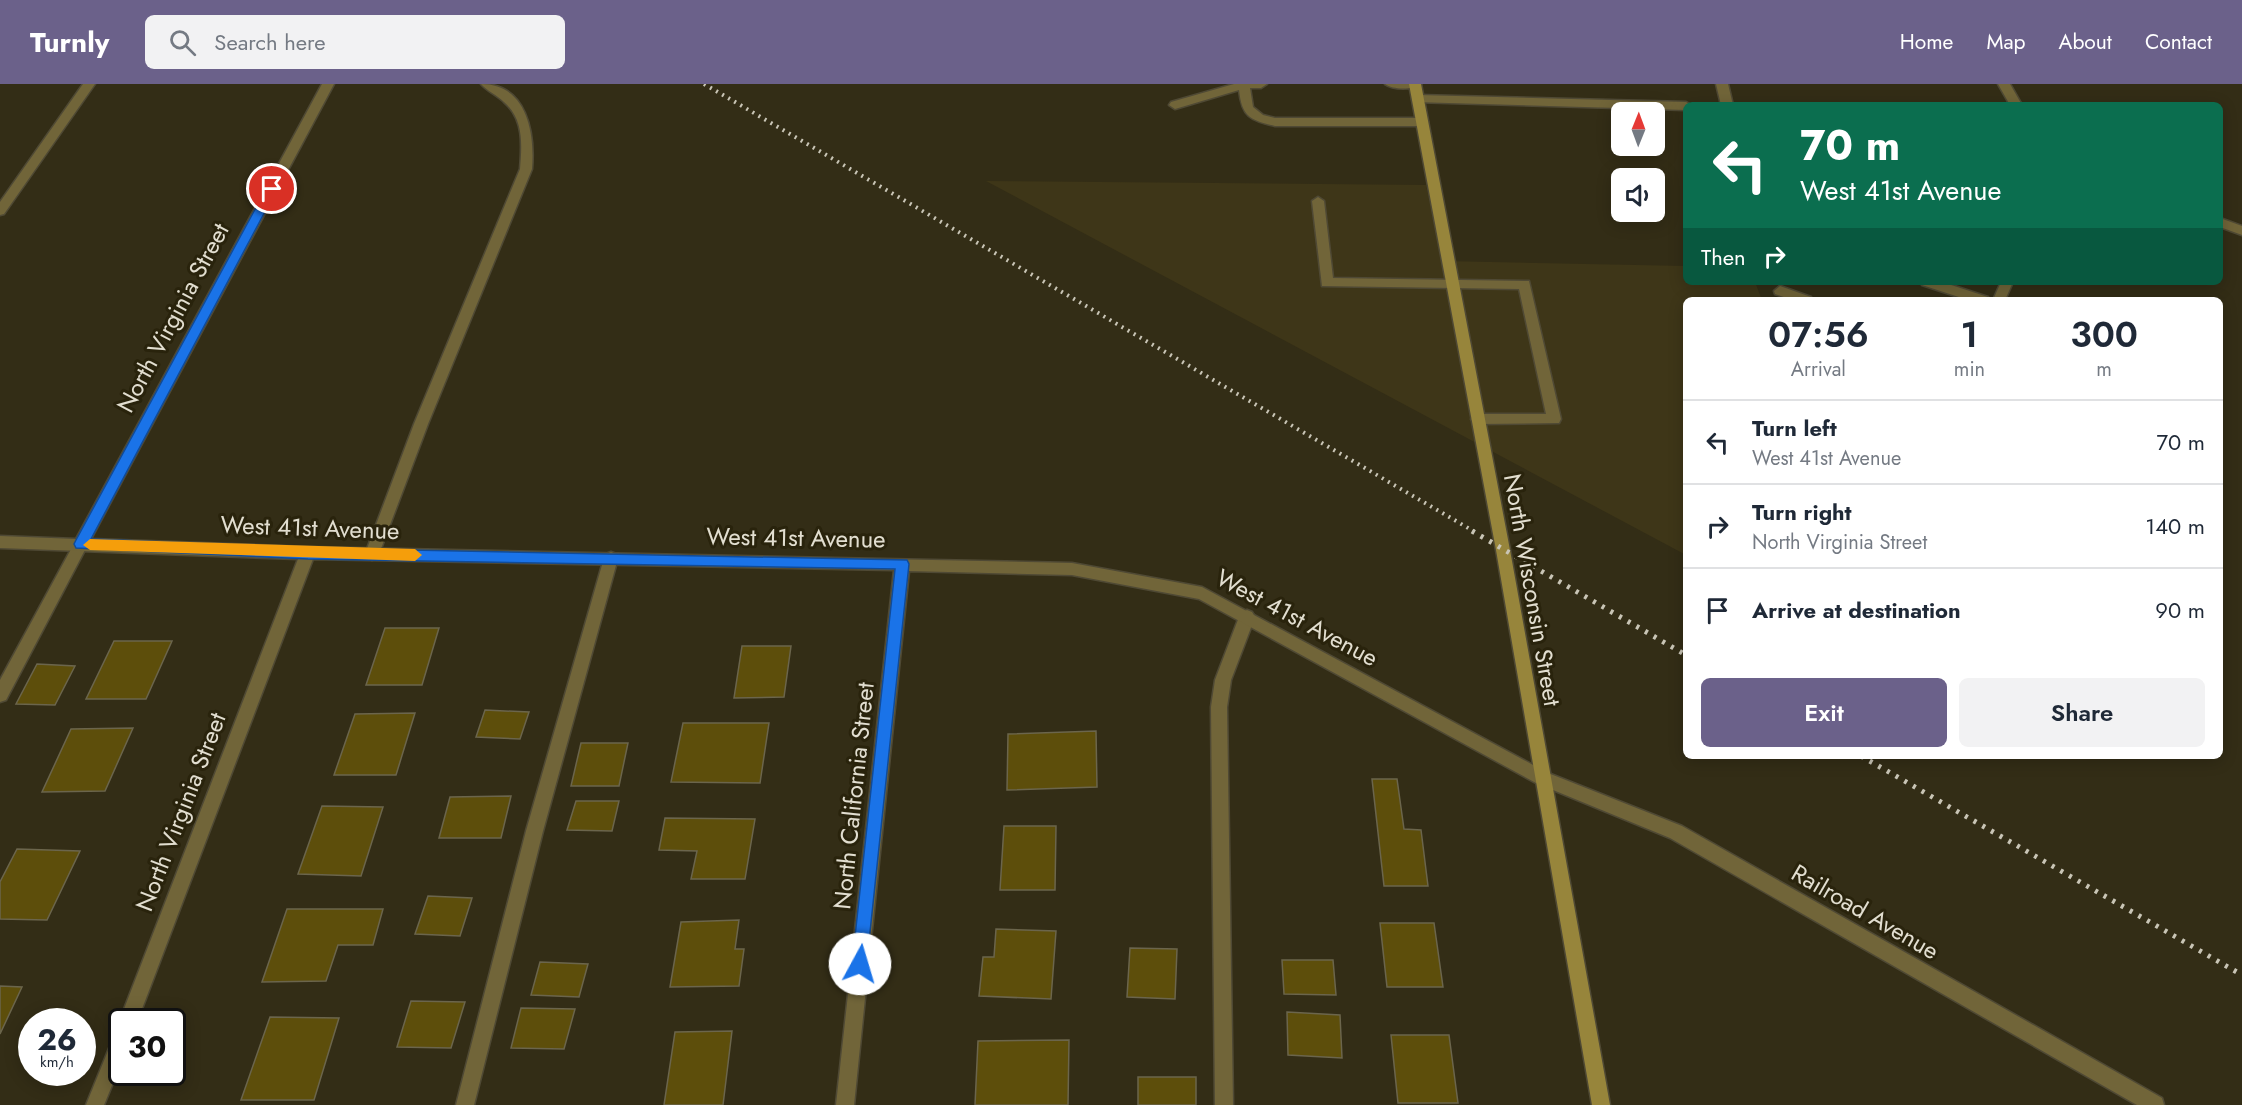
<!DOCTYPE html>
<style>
:root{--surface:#fff;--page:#f2f2f3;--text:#1f2937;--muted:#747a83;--line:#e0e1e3;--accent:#6b618a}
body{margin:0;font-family:Jost,sans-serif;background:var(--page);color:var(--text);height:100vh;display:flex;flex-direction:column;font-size:22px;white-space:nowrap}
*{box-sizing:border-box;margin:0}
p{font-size:20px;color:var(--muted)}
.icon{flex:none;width:33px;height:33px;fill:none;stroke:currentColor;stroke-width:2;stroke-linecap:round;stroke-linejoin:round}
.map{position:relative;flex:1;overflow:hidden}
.side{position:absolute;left:1683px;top:213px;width:540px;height:462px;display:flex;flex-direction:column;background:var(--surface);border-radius:9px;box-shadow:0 3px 15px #0003}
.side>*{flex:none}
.top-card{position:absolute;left:1683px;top:18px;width:540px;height:183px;border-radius:9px;box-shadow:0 3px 15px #0003;background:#0b6e4f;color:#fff;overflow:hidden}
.needle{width:39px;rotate:1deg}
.buttons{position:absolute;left:1611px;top:18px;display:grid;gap:12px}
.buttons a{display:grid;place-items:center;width:54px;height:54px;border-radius:9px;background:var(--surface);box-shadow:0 3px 15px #0003;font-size:30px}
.speed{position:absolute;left:18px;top:924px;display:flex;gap:12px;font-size:30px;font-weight:700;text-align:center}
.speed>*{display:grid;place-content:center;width:78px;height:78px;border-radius:50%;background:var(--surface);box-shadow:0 3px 15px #0003;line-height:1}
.speed small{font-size:15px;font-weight:400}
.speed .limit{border:3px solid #111;border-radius:9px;background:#fff;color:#111}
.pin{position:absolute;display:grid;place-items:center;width:51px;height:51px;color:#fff;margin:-26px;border:3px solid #fff;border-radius:50%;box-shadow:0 2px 6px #0007}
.me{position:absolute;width:66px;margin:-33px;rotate:6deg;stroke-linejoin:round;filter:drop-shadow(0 0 4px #0008)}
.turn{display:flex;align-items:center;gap:21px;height:126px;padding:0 18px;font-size:27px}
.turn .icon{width:78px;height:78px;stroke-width:2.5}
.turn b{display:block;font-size:42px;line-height:51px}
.then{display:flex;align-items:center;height:57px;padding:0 18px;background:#0003;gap:12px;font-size:22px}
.eta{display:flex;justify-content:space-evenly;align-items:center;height:102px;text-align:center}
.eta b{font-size:36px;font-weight:600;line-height:42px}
.button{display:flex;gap:12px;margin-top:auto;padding:12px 18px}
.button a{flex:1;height:69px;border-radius:9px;background:var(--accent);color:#fff;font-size:24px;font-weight:600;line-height:69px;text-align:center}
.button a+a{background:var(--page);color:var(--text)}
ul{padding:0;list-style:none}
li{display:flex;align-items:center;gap:18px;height:84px;padding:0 18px;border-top:2px solid var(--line)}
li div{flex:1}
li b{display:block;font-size:22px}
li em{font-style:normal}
header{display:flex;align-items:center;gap:36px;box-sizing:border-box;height:84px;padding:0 30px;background:var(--accent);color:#fff}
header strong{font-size:28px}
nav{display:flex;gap:33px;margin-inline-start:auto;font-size:21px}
.search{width:420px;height:54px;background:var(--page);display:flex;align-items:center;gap:15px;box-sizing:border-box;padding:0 21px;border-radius:9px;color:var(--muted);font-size:22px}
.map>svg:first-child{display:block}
.built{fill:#3e3618}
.building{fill:#5d4e0b;stroke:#6b654c;stroke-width:1.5}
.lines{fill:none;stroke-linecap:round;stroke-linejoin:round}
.lane-casing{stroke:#4f4934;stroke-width:3}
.street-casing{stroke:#4f4934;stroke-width:3}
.secondary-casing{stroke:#4f4934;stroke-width:3}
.lane{fill:#716539;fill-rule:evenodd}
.street{fill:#716539;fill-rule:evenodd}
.secondary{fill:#97853b;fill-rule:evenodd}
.rail-far1{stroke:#c9c5b6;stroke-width:4;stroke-dasharray:2 5;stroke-linecap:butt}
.rail{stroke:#c9c5b6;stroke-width:5;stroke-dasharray:3 7;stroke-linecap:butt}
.route{fill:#1a73e8;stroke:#114b97;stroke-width:1.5}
.slow{fill:#f59e0b}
.labels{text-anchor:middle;stroke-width:6;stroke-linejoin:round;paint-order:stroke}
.street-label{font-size:24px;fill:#e2ded0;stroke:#29230c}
</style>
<header>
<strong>Turnly</strong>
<div class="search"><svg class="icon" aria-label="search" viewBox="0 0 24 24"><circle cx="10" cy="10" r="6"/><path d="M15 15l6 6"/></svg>Search here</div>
<nav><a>Home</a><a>Map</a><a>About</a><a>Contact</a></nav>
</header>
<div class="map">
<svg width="2242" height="1021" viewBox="0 0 2242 1021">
<rect width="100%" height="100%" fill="#332d16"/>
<path class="built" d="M986 97 1426 101 1443 177 1686 182V198H1755L1762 216H1686V471Z"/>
<path class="building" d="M385 544H439L422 601H366Z
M114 557H172L146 615H86Z
M742 562H791L784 613 734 614Z
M37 580 75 582 55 621 16 620Z
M485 626 529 628 520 655 476 653Z
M415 629 396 691H334L355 630Z
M683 639H769L760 699 671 698Z
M133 644 105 707 42 708 71 645Z
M1096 647 1097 703 1007 706 1008 650Z
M581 659H628L619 702H571Z
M1372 695H1397L1404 745 1421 746 1428 802H1384Z
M511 712 501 754H439L450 713Z
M576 717H619L612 747 567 746Z
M322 722 383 723 361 792 298 790Z
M665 734 755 735 745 795H691L697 767 659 766Z
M1004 742H1056L1055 806H1000Z
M17 765 80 767 47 836 0 835V798Z
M428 812 472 814 460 852 415 850Z
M287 825H383L373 861H338L326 897 262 898Z
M739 836 735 865H744L739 902 670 903 681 838Z
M1380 839H1434L1443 903H1387Z
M996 845 1056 847 1051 915 979 912 983 873H994Z
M1130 864 1177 865 1175 915 1127 913Z
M1282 876H1333L1336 911 1284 910Z
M540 878 588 880 579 913 531 911Z
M0 902 22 903 0 950Z
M411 917 465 918 451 964 397 963Z
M521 924 575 925 564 965 511 964Z
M1287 928 1340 931 1342 974 1288 971Z
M270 933 339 934 314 1016H241Z
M732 947 723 1021H664L675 948Z
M1391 951H1449L1458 1019H1398Z
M1069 956 1068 1021H975L978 957Z
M1138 993H1196V1021H1138Z"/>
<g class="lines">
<defs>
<path id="lane" d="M83 0H95L4 130 0 131V118Z
M481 0C527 0 535 49 532 85L428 340 379 470 377 474 372 476 367 474 365 470 414 340 520 85C522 61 524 35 504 18 497 11 487 7 481 0Z
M1234 0H1267L1261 4H1250L1253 23 1263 31 1275 34H1422L1428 38 1422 42H1275C1250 36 1242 33 1239 6L1175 25 1169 21 1171 18Z
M1385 0H1421C1413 6 1393 6 1385 0Z
M1716 0H1728L1733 21H1721Z
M1318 113 1324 117 1333 194 1529 197 1561 335 1559 339 1478 340 1471 335 1478 330H1546L1519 205 1322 202 1312 117Z
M1921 198H1942L1988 213 1989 216H1968L1922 201Z
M2001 198H2013L2005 216H1993Z
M1780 202 1811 213 1812 216H1792L1775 210 1774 207Z
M81 454 86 456 88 460 86 464 6 616 0 618V596L76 456Z
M611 468 616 470 618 474 543 747 474 1021H456L526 747 604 474 606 470Z
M1247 526 1252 528 1255 533 1231 596 1227 623 1233 1021H1215L1211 623 1215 596 1239 533 1242 528Z"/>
<path id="street" d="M322 0H334L91 455 308 463 1072 479 1202 503 1548 689 1682 742 2162 1014 2164 1021H2137L1670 754 1536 699 1199 515 1072 491 909 487 854 1021H836L894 486 313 475 137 938H122V944L119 938 298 475 0 464V452L76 455Z
M1998 0H2010L2022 21H2010Z
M1418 11 1686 18 1691 21H1686V26L1414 18 1412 15Z
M2220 134 2242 142V151L2220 143Z
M122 944V977L104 1021H86L116 947Z"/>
<path id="secondary" d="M1409 0H1421L1510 466 1610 1021H1592L1496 466Z"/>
</defs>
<use href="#lane" class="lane-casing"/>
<use href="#street" class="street-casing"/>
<use href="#secondary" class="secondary-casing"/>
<use href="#lane" class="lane"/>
<use href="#street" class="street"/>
<use href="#secondary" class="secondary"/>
<path class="rail-far1" d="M704 0 1475 448"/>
<path class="rail" d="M1472 447 1686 571
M1861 672 2242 891"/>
</g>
<path class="route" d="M272 101 277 105 91 455 308 464 907 476 909 480 866 886 860 888 854 886 852 880 895 485 308 475 76 464 74 460 76 456 266 105Z"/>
<path class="slow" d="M90 455 415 465 422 471 415 477 90 466 83 461Z"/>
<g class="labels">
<g class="street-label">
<text transform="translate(173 234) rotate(-62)" y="8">North Virginia Street</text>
<text transform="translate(310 444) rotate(2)" y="8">West 41st Avenue</text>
<text transform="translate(796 454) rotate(1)" y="8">West 41st Avenue</text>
<text transform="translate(1532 506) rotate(80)" y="8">North Wisconsin Street</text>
<text transform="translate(1297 534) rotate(28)" y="8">West 41st Avenue</text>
<text transform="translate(854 712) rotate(-84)" y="8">North California Street</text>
<text transform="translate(181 728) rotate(-69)" y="8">North Virginia Street</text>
<text transform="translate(1865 828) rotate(30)" y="8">Railroad Avenue</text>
</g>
</g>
</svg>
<div class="buttons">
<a><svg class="needle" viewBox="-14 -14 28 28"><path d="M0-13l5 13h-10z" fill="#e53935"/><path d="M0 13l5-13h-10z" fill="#747a83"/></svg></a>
<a><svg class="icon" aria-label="sound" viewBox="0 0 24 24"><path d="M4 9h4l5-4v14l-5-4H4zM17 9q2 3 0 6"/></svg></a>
</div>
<div class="speed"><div>26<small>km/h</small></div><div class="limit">30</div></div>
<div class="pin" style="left:272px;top:105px;background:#d93025"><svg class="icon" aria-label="arrive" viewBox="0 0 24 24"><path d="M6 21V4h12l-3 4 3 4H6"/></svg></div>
<svg class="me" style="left:860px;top:880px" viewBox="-20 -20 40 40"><circle r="19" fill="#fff"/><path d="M0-13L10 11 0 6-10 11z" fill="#1a73e8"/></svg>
<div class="top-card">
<div class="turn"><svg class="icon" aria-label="left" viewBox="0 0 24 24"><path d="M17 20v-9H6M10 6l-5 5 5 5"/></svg><div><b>70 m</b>West 41st Avenue</div></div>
<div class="then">Then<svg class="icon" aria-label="right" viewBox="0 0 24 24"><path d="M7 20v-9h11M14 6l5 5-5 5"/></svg></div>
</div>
<section class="side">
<div class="eta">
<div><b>07:56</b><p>Arrival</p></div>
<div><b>1</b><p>min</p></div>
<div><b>300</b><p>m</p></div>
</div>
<ul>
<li><svg class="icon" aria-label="left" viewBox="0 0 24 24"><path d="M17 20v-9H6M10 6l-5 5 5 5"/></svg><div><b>Turn left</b><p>West 41st Avenue</p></div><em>70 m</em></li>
<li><svg class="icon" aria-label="right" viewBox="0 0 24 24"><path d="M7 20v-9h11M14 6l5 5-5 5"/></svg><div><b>Turn right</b><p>North Virginia Street</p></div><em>140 m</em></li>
<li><svg class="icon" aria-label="arrive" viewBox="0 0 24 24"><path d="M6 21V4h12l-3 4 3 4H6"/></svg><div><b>Arrive at destination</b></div><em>90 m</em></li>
</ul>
<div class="button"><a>Exit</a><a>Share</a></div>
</section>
</div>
